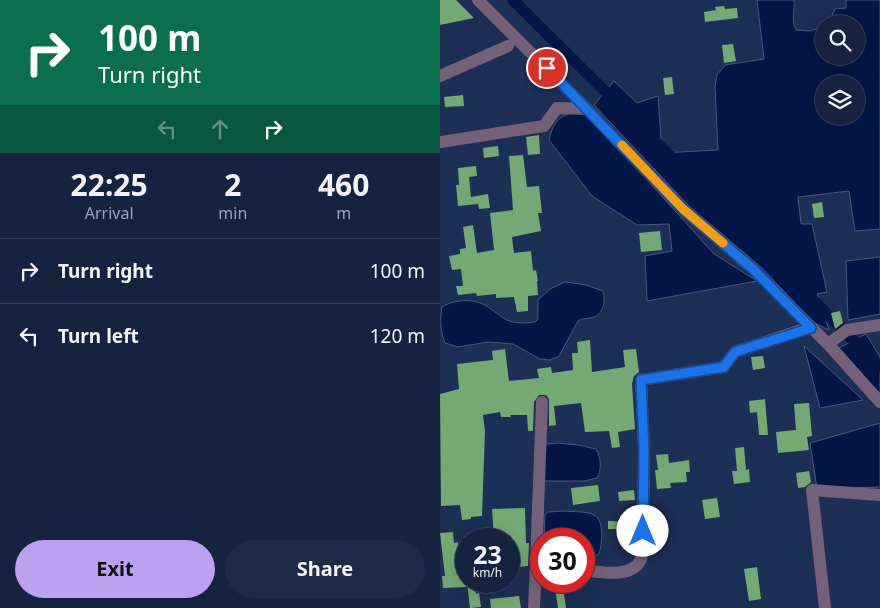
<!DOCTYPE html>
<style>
:root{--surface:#15233f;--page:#1e2b46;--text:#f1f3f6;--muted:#9da4b0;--line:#344059;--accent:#bca0f2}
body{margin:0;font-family:"Noto Sans",sans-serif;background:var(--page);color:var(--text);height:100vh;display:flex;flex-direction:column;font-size:19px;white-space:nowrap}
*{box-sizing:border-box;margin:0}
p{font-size:16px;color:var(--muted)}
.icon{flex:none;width:28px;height:28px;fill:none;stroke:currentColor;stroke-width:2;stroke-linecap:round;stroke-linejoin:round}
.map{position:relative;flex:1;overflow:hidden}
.panel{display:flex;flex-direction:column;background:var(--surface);width:440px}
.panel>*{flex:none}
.banner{background:#0b6e4f;color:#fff;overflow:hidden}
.buttons{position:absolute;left:375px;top:15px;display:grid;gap:10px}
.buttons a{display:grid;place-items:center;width:50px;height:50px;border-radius:50%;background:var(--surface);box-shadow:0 5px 20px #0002,0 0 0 1px var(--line);font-size:25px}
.speed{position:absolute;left:15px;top:528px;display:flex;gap:10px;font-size:25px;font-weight:700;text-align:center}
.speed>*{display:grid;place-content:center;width:65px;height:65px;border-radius:50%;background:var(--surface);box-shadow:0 5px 20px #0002,0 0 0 1px var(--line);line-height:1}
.speed small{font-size:12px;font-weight:400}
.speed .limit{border:8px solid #d22;background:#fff;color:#111}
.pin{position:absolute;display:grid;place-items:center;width:42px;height:42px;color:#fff;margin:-21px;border:2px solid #fff;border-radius:50%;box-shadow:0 1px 5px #0007}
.me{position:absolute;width:55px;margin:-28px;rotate:0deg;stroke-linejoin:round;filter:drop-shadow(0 0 4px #0008)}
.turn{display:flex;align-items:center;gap:18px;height:105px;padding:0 15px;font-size:22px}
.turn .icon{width:65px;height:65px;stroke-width:2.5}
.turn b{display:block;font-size:35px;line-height:42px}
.lanes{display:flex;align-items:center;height:48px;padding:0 15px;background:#0003;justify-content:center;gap:25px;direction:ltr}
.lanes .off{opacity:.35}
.eta{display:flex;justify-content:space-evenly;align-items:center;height:85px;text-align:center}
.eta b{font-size:30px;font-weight:700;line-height:35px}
.cta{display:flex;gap:10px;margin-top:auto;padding:10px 15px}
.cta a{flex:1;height:58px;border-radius:30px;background:var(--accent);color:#111;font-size:20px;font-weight:700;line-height:58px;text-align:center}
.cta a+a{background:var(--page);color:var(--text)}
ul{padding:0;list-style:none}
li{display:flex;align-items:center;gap:15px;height:65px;padding:0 15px;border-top:1px solid var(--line)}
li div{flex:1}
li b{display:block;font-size:19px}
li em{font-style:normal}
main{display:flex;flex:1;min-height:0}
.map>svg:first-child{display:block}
.water{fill:#031645;stroke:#4a587c;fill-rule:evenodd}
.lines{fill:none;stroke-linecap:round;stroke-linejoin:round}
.canal{stroke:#031645;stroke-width:11}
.building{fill:#76a873}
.minor{stroke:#756177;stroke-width:12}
.route-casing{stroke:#114b97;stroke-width:12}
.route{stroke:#1a73e8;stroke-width:9}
.slow{stroke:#f59e0b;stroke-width:9}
</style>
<main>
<section class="panel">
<div class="banner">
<div class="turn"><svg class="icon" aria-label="right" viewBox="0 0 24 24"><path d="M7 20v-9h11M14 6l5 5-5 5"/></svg><div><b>100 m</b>Turn right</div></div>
<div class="lanes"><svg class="icon off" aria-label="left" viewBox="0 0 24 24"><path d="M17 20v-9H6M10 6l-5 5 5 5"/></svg><svg class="icon off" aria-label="ahead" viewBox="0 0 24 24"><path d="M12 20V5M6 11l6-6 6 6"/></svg><svg class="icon" aria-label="right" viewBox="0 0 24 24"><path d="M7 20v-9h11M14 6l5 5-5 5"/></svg></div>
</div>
<div class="eta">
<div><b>22:25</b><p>Arrival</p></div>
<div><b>2</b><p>min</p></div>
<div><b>460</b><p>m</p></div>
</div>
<ul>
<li><svg class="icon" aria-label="right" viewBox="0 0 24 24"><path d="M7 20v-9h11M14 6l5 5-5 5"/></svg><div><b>Turn right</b></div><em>100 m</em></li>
<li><svg class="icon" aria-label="left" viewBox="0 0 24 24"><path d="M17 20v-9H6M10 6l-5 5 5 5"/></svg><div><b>Turn left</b></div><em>120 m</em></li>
</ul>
<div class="cta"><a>Exit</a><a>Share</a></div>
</section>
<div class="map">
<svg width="440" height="608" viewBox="0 0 440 608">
<rect width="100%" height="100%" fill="#1c2f54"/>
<path class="water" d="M317 0H354C355 10 351 21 356 30L370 31 384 27V56H416V24H388L395 9 406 8V0H440V229L415 231 409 191 358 197 361 224H372L387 292 377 294 389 330 373 322 322 268 249 206 154 105 174 81 197 103 218 96 222 153 278 150 275 87 277 75 285 65 324 59ZM384 84H416V116H384Z
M145 111 274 254 317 281 207 301 205 256 232 251 229 224 197 225 152 196 109 140C114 118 123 113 145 111Z
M440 257V314L408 320 406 261Z
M125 282 146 285 163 291C166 301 164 316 150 318 145 319 143 318 138 321L119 356 110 360 100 359 73 344 48 342 18 347 5 343C0 331 0 319 2 307 15 299 35 298 48 307 55 311 60 317 67 320 76 324 86 323 95 322L98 319V300L110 289Z
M426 334 440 357V394L399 348Z
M364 346 423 400 380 408Z
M440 423V487L377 489 370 443Z
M117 443 138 445 156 449C161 457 162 470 157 478L144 481H106L103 478 104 448 107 444Z
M125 511C133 512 147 511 154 515 165 521 162 544 159 554L151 558H144V539H104L105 515 108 512Z"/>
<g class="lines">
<path class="canal" d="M73 0 175 101
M211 137 237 163
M371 298 440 367"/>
</g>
<path class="building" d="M0 0H16L34 18 0 25Z
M284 6 285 9 297 8 298 18 265 22 264 12 276 10 275 7Z
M293 44 296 61 284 63 282 45Z
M232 77 234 94 225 95 223 78Z
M23 95 24 106 5 107 4 97Z
M99 135 100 154 88 155 86 137Z
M58 146 59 156 44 158 43 148Z
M83 155 87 187 99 186 102 213H98L101 231 72 237 74 253 91 251 93 271 96 270 98 281H97L98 295 88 296V311L77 312 74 297 56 298V294L37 296 36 293 18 295 16 286H23L21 269 12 270 9 256 20 254V249L26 248 23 227 33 225 37 253 54 250 50 213 73 210 69 156Z
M36 166 37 176 29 177 31 197 48 194 50 208 39 209 38 204 18 206 16 185H19L18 168Z
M382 202 384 217 374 218 372 204Z
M220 231 222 250 201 252 199 233Z
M400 311 403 323 395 329 391 313Z
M150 340 152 372 185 367 183 350 196 349 199 372 194 376 192 384 195 429 178 432 180 447 172 448 169 431 145 432 141 403 114 406 116 425 109 426V399L106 395H99L94 402 93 431H88L87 415H70L71 417H61L60 412 43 415 45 431 42 516 31 517V519L22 520 20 505 1 506 0 394 19 389 17 364 53 360 52 351 65 349 69 381 99 378 97 369 111 367 112 373 133 370 132 353H138L137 342Z
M323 356 325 368 313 370 311 357Z
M325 399 328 435H319L317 412 310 413 309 401Z
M369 403 372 436 367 437 369 450 338 453 336 432 356 430 354 404Z
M304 447 306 470 309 469 310 482 294 484 292 471H297L295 448Z
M228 454 229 463 249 460 250 472H246L247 482 230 483 231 488 217 489 215 470H218L216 455Z
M369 471 371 482 365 487 358 488 356 473Z
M158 485 160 501 133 505 131 488Z
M194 490 195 500 179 501 178 492Z
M277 498 280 517 265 519 262 500Z
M85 508 86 543H89L88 566 69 568V539H54L52 509Z
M168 521 193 522V529H189V534H180V529H168Z
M13 532 14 543 18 542V548L26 547V558L20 559 21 575H26V587L3 588 2 576H5L0 533Z
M317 567 321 599 309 601 304 569Z
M35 581 36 594 39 593 41 607 30 608 27 582Z
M114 581H122L126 608H118Z
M79 596 81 608H51L50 599Z"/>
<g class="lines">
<path class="minor" d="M38 0 147 109 243 209 313 269 388 344 440 402
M0 76 68 46
M0 142 104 126 117 108 147 109
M388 344 407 330 440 325
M96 563 102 402
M144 570C160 572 193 579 201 559 202 555 202 551 203 547L204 451 201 380 284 367 295 352 371 327
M94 608 96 563 101 564
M385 608 372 490 440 495"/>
</g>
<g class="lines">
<defs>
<path id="route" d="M107 68 243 209 313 269 371 328 295 352 284 367 201 380 204 451 203 531"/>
</defs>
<use href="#route" class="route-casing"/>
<use href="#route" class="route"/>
<path class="slow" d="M182 145 243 209 283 243"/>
</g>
</svg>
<div class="buttons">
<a><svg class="icon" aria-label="search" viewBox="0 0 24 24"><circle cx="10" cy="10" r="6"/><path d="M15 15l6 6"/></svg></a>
<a><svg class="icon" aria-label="layers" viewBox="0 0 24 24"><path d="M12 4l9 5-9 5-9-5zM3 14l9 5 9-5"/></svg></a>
</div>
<div class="speed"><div>23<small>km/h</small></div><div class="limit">30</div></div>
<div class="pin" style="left:107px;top:68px;background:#d93025"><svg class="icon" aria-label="arrive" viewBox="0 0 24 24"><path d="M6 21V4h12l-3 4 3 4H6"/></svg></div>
<svg class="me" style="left:203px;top:531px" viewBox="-20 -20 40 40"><circle r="19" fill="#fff"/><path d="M0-13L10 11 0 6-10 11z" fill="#1a73e8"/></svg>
</div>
</main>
